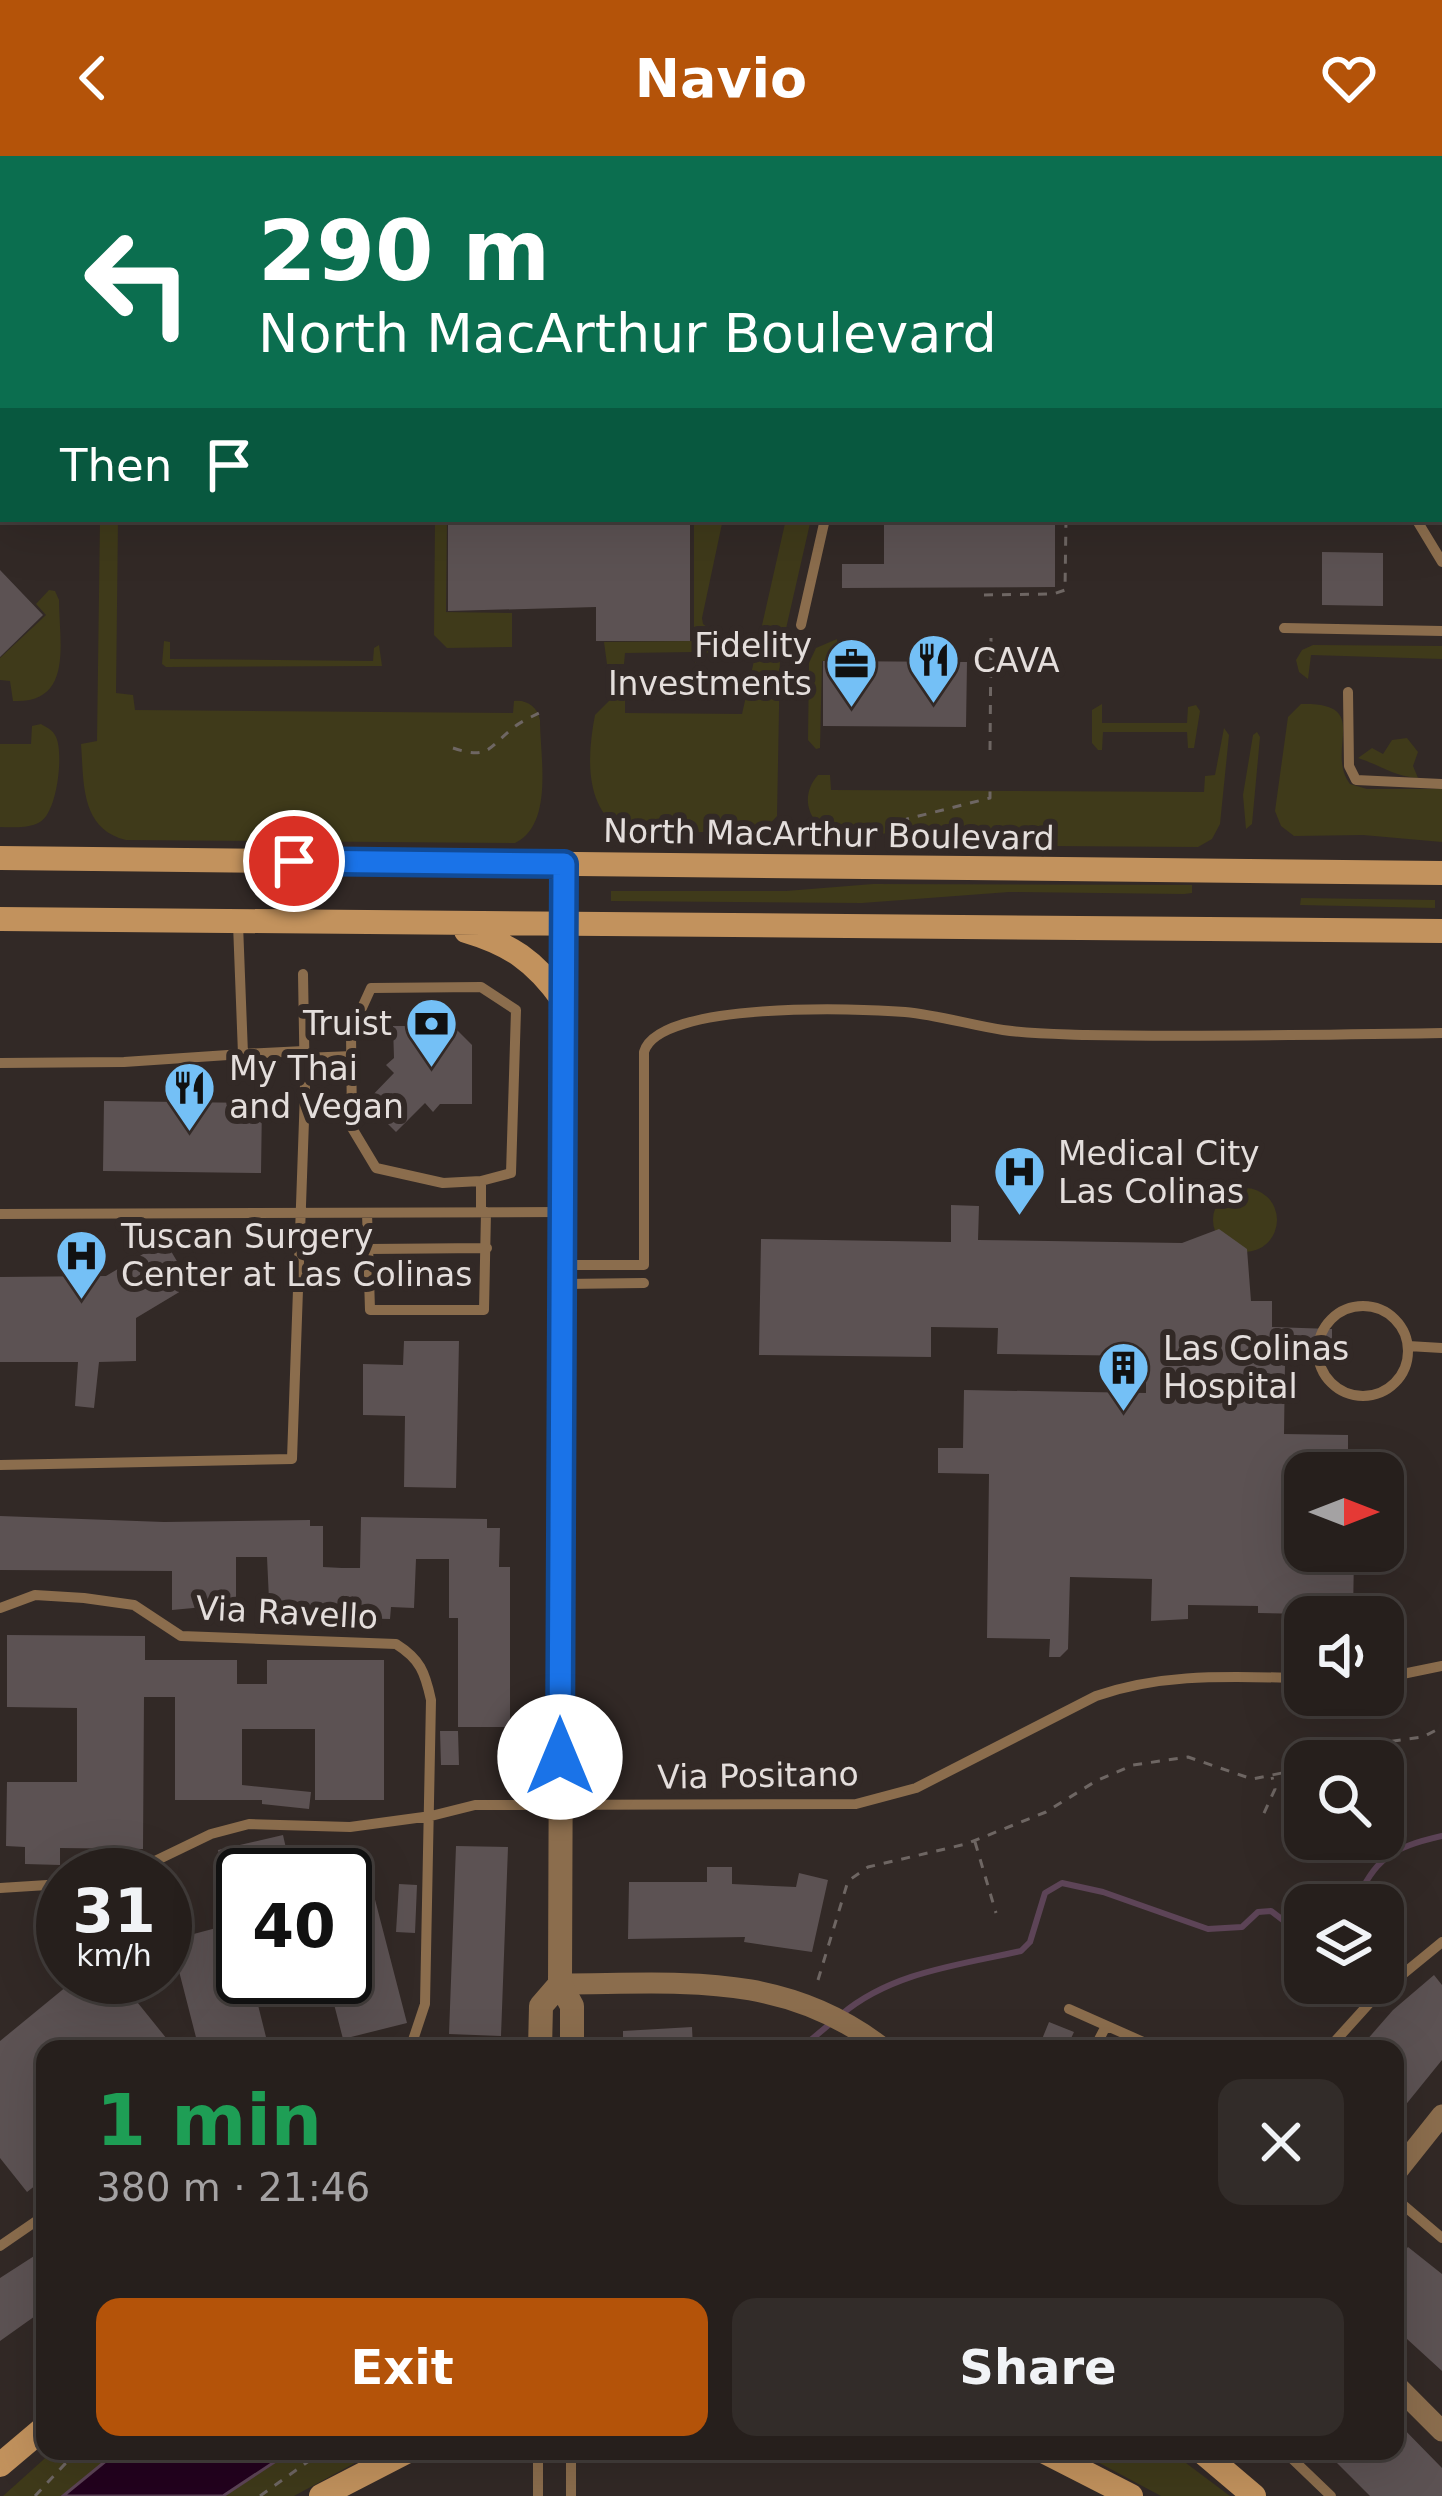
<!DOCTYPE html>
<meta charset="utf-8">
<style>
:root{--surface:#261f1c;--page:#322c29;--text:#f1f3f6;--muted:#a4a2a3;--line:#423d3b;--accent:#b45309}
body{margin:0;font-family:"DejaVu Sans",sans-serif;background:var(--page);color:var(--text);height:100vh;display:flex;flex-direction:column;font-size:45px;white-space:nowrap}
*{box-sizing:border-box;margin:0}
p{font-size:39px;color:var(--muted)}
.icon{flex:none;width:66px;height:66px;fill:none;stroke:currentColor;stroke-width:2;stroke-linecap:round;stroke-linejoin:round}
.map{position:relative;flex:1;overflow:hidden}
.sheet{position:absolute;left:36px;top:1884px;width:1368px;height:420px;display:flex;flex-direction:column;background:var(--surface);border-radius:24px;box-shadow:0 12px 48px #0002,0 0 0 3px var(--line)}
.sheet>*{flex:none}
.guide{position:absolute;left:0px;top:0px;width:1443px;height:366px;box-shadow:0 12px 48px #0002,0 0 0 3px var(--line);background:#0b6e4f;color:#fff;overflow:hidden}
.needle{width:78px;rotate:90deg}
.buttons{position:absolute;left:1284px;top:1296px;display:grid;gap:24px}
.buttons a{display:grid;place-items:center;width:120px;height:120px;border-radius:24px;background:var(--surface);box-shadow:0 12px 48px #0002,0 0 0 3px var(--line);font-size:60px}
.speed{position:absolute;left:36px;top:1692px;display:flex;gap:24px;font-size:60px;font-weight:700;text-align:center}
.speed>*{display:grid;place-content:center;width:156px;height:156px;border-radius:50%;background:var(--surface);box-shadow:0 12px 48px #0002,0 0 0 3px var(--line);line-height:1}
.speed small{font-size:30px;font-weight:400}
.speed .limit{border:6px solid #111;border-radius:18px;background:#fff;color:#111}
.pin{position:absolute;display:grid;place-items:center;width:102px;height:102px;color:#fff;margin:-51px;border:6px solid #fff;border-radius:50%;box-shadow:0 3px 12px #0007}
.me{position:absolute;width:132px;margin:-66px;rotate:0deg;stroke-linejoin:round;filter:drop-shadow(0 0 9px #0008)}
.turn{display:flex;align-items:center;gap:42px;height:252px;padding:0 60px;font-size:54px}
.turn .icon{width:156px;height:156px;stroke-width:2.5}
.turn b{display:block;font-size:84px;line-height:102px}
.then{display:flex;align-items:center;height:114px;padding:0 60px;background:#0003;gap:24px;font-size:45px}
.round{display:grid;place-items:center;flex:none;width:126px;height:126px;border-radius:24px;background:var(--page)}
.head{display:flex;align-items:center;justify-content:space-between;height:204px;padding:0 60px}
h1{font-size:72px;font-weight:700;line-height:90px;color:#1e9e55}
.primary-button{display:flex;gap:24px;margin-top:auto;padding:24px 60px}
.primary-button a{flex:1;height:138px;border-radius:24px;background:var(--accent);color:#fff;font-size:48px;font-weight:700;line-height:138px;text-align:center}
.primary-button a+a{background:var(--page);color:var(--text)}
header{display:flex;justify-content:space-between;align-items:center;height:156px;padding:0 60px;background:var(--accent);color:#fff;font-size:54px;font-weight:700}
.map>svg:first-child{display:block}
.green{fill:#3f3a1a}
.water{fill:#23021e;stroke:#5d4457;stroke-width:3}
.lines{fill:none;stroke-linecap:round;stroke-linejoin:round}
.stream{stroke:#5d4457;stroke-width:6}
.building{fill:#5c5253}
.path{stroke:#6e6663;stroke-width:3;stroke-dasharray:9 9;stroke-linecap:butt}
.service{stroke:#8b6d4d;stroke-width:10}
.minor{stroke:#8b6d4d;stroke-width:21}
.tertiary{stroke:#8b6d4d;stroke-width:24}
.secondary{stroke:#c2925d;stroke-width:24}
.motorway{stroke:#fdd0a0;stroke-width:36}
.route-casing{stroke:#114b97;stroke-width:30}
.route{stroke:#1a73e8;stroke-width:21}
.labels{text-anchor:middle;stroke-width:12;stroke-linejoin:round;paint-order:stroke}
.poi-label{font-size:33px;fill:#e4dedc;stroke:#322926;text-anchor:start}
.street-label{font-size:33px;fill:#e4dedc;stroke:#322926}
</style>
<header><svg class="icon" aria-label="back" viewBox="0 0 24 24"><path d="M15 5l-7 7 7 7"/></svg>Navio<svg class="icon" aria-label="heart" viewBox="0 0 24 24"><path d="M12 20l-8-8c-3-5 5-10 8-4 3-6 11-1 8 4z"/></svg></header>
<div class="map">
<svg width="1442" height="2340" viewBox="0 0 1442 2340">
<rect width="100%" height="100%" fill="#322926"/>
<path class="green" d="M100 363H118L116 537 133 539 135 554 513 557 514 545C526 543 538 551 540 564 540 601 554 668 515 687L126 684C80 673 84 626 81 588L97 585Z
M435 363H447L446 456 512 457V491L447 492 434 479Z
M694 363H723L702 462 703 468 715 477 711 494 695 507 694 496 625 497 624 508H607L604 486 694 485Z
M786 363H811L780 499 777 660 766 672 756 676H624C584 652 587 601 595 559L611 543 625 542V557L742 558Z
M49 434 55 435 59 444C59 486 74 548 13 545L10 525 0 524V502L46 459 36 448Z
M837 483V504L822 505 820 592 816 593 808 584 809 507 816 492Z
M164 485 170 486V503L373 505 374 492 379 489 382 510 166 511 162 508Z
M1313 489 1442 490V503L1311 499 1308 523 1299 516 1296 504 1302 494Z
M1102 548V567H1187L1188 551 1196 549 1200 555 1194 592H1188L1187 576H1103L1102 594H1098L1092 587V554Z
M1301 548C1374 546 1324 593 1350 628L1367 633H1442V686L1363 679 1294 680 1281 670 1275 655 1288 561Z
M41 568C49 573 52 573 56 581 64 598 57 657 40 666 28 673 13 671 0 671V588H31L32 570Z
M1224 572 1229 579 1220 668 1212 683 1198 691 1049 690 938 678 834 677C808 669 799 640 818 619H830L831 634 1204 636 1205 620 1215 619Z
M1257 576 1260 581 1252 668 1246 673 1243 639 1253 579Z
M1407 582 1418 596 1413 610 1418 622C1395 621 1380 609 1358 602L1372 592 1383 598 1392 584Z
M873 728 1192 729V737L1184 738 1009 736 862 747 611 745V735H786Z
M1301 742 1435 744V752L1300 749Z
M1213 1064a32 32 0 1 1 64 0a32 32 0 1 1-64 0Z
M53 2295H377L294 2340H3Z
M1077 2295H1170L1230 2340H1161Z"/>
<path class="water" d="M118 2295H291L223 2340H63Z"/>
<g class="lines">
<path class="stream" d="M1354 1749C1376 1702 1390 1692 1442 1680
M842 1858C892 1816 959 1809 1021 1795L1030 1786 1045 1737 1062 1727 1103 1736 1208 1773 1242 1771 1258 1756 1271 1755 1305 1781
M800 1893 831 1867"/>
</g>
<path class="building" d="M448 363H690V485H596V451L448 455Z
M884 363H1055V431L842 432V408H884Z
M1322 396 1383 397V450L1322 449Z
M0 414 43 459 0 501Z
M823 505 967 506 966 571 823 570Z
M393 870H453L472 889V948H440L433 956 425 947 396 976 366 946 394 917 386 909 394 902Z
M104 945 262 947 261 1017 103 1015Z
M951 1049 979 1050 978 1084 1182 1087 1219 1073 1247 1093 1251 1145H1272V1171L1332 1173V1208L1285 1207 1284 1278 1348 1279V1296L1364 1297V1317H1305V1329L1285 1328V1377L1305 1378V1395L1354 1399 1353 1459 1258 1457V1450L1188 1449V1463L1151 1465 1152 1423 1070 1421 1068 1493 1060 1501H1049L1050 1483 987 1482 989 1318 938 1317V1292H963L964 1234 1146 1237V1200L997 1198 998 1172 931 1171V1201L759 1199 761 1083 951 1086Z
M165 1085 191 1129 136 1162V1205L99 1206 94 1252 75 1250 78 1206H0V1121L106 1120Z
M404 1185H459L456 1332 404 1331 405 1260 363 1259V1208L403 1209Z
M0 1360 164 1366 310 1364V1370H323V1411L342 1412H360L361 1361 487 1363V1372H500L499 1411H510V1571H458V1462H449V1403H416L414 1452 391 1451 390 1463 349 1462 350 1455H308V1465H270L267 1401H236V1448L172 1454V1415L0 1414Z
M7 1479 145 1480V1504H237V1528H267V1504H384V1644H315V1573H242V1629L311 1636 309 1653 262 1648V1644H175V1541H144L143 1693 60 1692V1709L25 1708V1691L6 1690 7 1626H77V1552L7 1551Z
M440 1575H458L459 1609H441Z
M283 1679 292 1719H243V1821H251L269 1893H199L171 1784 235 1767 218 1694Z
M456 1690 508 1691 501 1880 449 1878Z
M707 1711H732V1728L796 1731 799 1717 828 1724 812 1796 744 1786 745 1781 628 1783 629 1726H707Z
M399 1728 417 1729 415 1777 396 1776Z
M372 1732 407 1867 343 1883 327 1821H345V1739Z
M1434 1819 1442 1829V1904L1395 1962V1893H1373L1365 1886 1393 1854Z
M78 1821H117L175 1893H45V1929L37 1936 45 1947V2022L27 2036 0 2002V1885Z
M1049 1866 1074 1876 1066 1893H1038Z
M692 1871 693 1893H623V1875Z
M1408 2091 1442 2118V2215L1395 2172V2105Z
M45 2093V2153L0 2185V2122Z
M1395 2264 1442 2312V2340H1370L1335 2305 1344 2295H1395Z"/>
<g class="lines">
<path class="path" d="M984 439 1053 438 1065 434 1066 363
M453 592C489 604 488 592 513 572 520 566 531 561 539 557
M990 594 991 482
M907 670V663L990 642V634
M1264 1657 1275 1633 1272 1621
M975 1686 996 1757
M818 1824 848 1725 868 1711 966 1688 1046 1656 1096 1625 1133 1609 1188 1601 1252 1623 1282 1617 1320 1595 1423 1581 1442 1571
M35 2340 77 2295
M260 2340 323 2295"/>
<path class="service" d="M1416 363 1442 406
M801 469 825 363
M1284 472 1442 475
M1348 536 1349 610 1356 624 1442 628
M238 768 243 898 304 895
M304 902 352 900
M0 907 124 906 243 898
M481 1025 443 1027 376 1012 352 972 351 876 371 832 481 831 516 854 511 1017 481 1025V1056
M367 1057 370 1154H484L486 1056
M0 1058 561 1056
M368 1093 487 1092
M565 1109H644V896C658 845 859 852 905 856 938 859 970 869 1003 874 1030 878 1059 878 1086 879 1204 881 1323 879 1442 877
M564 1128 644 1127
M1318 1195a45 45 0 1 1 90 0a45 45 0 1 1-90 0Z
M1408 1190 1442 1192
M0 1309 292 1303 305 936 303 818
M0 1452 35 1439 84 1442 134 1449 181 1480 396 1488C420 1503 425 1516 431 1544L425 1848 413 1884 398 1893
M1383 1522 1442 1510
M126 1719 211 1678 249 1668 350 1671 431 1660 475 1649 856 1648 916 1632 1096 1540C1165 1516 1233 1521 1305 1522
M0 1732 63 1728
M1069 1853 1159 1893
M1094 1893 1106 1870
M1328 1893 1375 1841 1442 1786
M1395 2042 1442 2082
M0 2090 45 2059
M538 2295V2340
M1284 2295 1331 2340
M571 2340V2295"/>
<path class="minor" d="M560 1828C679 1828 784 1814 884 1893
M1395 2018 1442 1959
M1395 2228 1442 2275"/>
<path class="tertiary" d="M564 708 560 1828 572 1850V1893
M540 1893 541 1850 560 1828"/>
<path class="secondary" d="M1278 0 1280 3
M1440 215 1442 217
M0 702 1442 717
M0 763 1442 775
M466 775C510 788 535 805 562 843
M1043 2295 1131 2340
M1201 2295 1254 2340
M0 2309 45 2271
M321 2340 408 2295"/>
<path class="motorway" d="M1369 0 1372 3
M1419 0 1421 3
M1440 27 1442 30
M1440 78 1442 81"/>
</g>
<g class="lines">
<defs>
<path id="route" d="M294 705 564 708 560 1601"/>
</defs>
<use href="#route" class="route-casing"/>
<use href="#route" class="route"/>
</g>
<defs>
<symbol id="restaurant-pin" viewBox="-11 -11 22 30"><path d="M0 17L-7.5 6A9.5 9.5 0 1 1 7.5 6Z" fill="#74c0f6" stroke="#322926"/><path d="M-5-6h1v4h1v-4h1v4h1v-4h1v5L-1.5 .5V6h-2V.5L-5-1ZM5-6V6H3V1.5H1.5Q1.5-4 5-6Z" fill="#111"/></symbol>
<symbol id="office-pin" viewBox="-11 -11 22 30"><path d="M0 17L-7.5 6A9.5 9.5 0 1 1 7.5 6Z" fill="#74c0f6" stroke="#322926"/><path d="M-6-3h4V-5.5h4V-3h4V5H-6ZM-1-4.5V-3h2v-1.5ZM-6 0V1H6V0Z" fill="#111"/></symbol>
<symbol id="bank-pin" viewBox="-11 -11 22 30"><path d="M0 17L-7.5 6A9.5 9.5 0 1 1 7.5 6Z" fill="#74c0f6" stroke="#322926"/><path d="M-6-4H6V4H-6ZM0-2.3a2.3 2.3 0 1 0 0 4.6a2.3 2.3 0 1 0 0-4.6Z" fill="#111"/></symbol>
<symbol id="hospital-pin" viewBox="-11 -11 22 30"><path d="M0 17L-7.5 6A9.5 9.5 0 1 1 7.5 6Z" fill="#74c0f6" stroke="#322926"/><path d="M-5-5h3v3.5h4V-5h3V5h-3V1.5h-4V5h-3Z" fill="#111"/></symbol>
<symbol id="building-pin" viewBox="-11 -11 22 30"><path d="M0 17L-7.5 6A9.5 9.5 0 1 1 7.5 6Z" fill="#74c0f6" stroke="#322926"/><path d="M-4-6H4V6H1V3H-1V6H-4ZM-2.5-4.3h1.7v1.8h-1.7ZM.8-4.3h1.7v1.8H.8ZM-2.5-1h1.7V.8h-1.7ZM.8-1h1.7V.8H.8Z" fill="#111"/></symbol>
</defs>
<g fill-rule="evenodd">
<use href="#restaurant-pin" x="904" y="474" width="59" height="81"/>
<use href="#office-pin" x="822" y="478" width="59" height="81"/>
<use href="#bank-pin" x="402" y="838" width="59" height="81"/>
<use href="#restaurant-pin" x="160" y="902" width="59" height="81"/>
<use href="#hospital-pin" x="990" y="986" width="59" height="81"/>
<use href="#hospital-pin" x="52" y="1070" width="59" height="81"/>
<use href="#building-pin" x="1094" y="1182" width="59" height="81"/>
</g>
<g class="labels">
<g class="poi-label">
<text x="812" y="501" text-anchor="end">Fidelity<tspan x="812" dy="38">Investments</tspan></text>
<text x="973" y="516">CAVA</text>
<text x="392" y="879" text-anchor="end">Truist</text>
<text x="229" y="924">My Thai<tspan x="229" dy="38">and Vegan</tspan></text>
<text x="1058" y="1009">Medical City<tspan x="1058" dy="38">Las Colinas</tspan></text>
<text x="121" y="1092">Tuscan Surgery<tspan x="121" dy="38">Center at Las Colinas</tspan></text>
<text x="1163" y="1204">Las Colinas<tspan x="1163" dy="38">Hospital</tspan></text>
</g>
<g class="street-label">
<text transform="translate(829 678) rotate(1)" y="12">North MacArthur Boulevard</text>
<text transform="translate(287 1456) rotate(3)" y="12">Via Ravello</text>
<text transform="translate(758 1619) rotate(-1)" y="12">Via Positano</text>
</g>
</g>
</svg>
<div class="buttons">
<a><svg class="needle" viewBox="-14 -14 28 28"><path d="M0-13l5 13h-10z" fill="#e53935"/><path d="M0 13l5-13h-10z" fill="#a4a2a3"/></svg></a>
<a><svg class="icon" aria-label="sound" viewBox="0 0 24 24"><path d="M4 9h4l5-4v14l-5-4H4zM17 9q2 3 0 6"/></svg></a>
<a><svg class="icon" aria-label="search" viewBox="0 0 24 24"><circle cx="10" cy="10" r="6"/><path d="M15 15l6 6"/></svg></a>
<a><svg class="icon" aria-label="layers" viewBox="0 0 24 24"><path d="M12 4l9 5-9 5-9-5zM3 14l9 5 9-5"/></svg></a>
</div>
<div class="speed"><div>31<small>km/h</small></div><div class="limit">40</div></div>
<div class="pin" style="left:294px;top:705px;background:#d93025"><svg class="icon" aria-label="arrive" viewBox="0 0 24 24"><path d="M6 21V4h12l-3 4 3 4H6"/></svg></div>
<svg class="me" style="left:560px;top:1601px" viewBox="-20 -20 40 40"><circle r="19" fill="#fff"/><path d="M0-13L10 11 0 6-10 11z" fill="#1a73e8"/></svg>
<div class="guide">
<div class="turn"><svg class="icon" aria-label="left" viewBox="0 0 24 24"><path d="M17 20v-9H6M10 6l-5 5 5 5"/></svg><div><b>290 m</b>North MacArthur Boulevard</div></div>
<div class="then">Then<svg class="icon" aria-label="arrive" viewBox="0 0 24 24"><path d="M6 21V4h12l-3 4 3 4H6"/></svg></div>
</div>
<section class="sheet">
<div class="head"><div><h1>1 min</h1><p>380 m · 21:46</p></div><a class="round"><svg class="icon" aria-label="close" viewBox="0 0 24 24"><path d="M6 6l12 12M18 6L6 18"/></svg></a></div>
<div class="primary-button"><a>Exit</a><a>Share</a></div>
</section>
</div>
